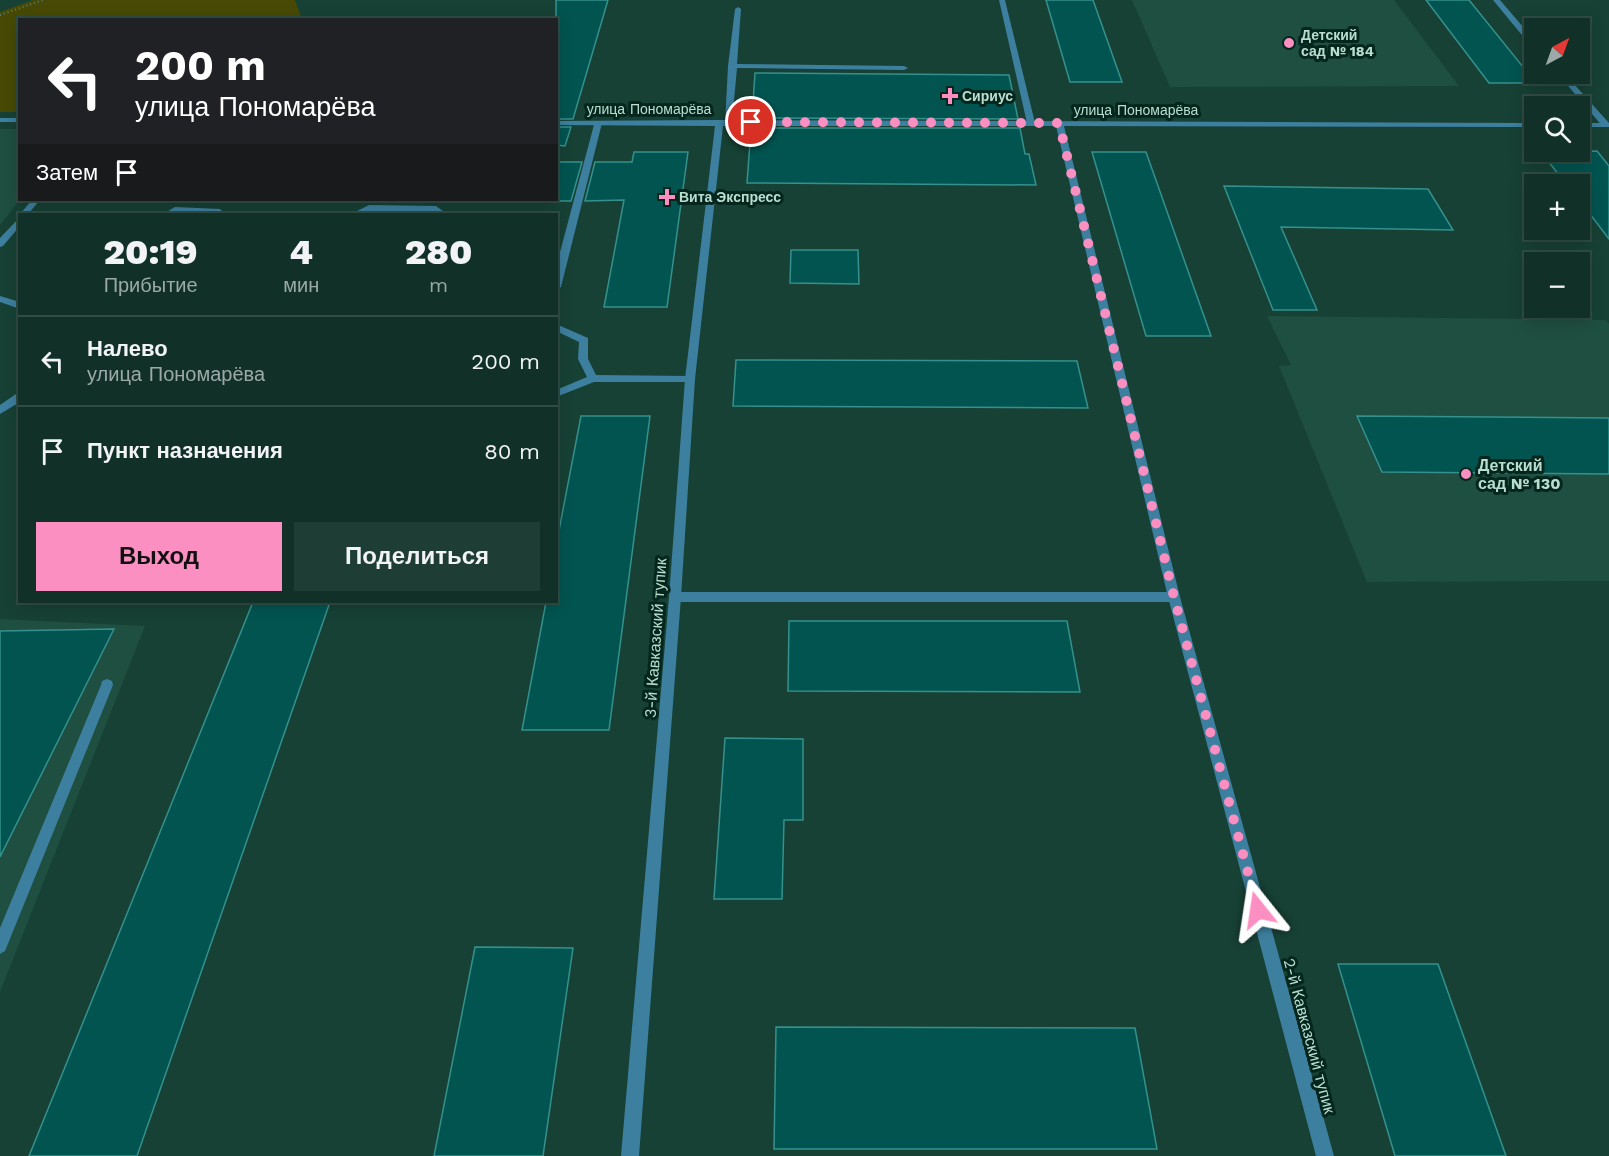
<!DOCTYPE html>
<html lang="ru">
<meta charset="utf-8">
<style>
:root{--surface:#113128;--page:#1e3d34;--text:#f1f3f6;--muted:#9ca9a8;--line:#304c45;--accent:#fc8fc2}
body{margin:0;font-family:"Work Sans",sans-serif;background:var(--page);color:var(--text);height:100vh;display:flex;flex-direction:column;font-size:22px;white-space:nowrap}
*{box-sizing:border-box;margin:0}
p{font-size:20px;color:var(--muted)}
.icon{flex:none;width:33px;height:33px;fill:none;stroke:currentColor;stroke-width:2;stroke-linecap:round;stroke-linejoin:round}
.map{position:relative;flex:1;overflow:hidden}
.details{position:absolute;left:18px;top:213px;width:540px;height:390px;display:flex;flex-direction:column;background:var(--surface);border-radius:0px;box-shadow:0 3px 15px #0003,0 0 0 2px var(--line)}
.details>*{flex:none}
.guide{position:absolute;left:18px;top:18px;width:540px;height:183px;border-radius:0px;box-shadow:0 3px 15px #0003,0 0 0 2px var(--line);background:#202124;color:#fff;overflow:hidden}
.needle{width:39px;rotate:41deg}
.buttons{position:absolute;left:1524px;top:18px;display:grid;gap:12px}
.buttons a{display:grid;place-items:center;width:66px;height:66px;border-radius:0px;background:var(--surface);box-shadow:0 3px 15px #0003,0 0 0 2px var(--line);font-size:30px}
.pin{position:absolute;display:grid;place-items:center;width:51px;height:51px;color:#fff;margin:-26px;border:3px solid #fff;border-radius:50%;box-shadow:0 2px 6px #0007}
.me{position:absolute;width:66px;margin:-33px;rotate:345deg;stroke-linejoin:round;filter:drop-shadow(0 0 4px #0008)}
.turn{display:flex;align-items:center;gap:21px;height:126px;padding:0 18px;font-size:27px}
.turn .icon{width:78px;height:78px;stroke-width:2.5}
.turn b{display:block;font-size:42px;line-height:51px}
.then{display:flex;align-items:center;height:57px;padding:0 18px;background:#0003;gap:12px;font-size:22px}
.eta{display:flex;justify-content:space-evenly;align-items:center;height:102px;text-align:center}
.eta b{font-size:36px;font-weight:800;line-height:42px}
.cta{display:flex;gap:12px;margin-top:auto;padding:12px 18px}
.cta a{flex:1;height:69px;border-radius:0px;background:var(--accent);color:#111;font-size:24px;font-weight:800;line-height:69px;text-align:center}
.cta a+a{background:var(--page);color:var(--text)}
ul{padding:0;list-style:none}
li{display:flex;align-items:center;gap:18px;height:90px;padding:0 18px;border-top:2px solid var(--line)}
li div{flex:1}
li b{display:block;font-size:22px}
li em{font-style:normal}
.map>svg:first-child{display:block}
.built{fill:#1f4f41}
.green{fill:#474905}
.building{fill:#025451;stroke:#35918d;stroke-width:1.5}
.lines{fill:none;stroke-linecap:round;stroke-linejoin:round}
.path{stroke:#5b8376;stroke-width:2;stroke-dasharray:1 3;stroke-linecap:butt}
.lane{fill:#3d7f9e;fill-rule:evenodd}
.street{fill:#3d7f9e;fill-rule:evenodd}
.route{stroke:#fc8fc2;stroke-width:10;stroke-dasharray:0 18}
.poi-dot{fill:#fc8fc2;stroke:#04261d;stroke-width:2}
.labels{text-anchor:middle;stroke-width:6;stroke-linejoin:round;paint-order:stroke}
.far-poi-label{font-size:14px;font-weight:bold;fill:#b9ded0;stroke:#04261d;text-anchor:start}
.far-street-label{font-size:14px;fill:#b9ded0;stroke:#04261d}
.poi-label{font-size:16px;font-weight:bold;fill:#b9ded0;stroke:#04261d;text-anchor:start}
.street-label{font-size:16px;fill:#b9ded0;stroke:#04261d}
</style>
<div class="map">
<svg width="1609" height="1156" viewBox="0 0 1609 1156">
<rect width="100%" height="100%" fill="#174135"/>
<path class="built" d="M1132 0H1394L1459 86 1170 87Z
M0 129H19L20 200 0 225Z
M1267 316 1606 320 1609 324V581L1367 582 1279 366 1291 365Z
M0 619 145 626 0 992Z"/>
<path class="green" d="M33 0H295L302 19 20 20 19 112H0V12Z"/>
<path class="building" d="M556 0H608L573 119H556Z
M1046 0H1093L1122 82H1070Z
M1426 0H1469L1536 83H1489Z
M755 73 1009 75 1018 119 752 118Z
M556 127H571L565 146 556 145Z
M751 128H1020L1025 154H1029L1036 185 747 183Z
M1597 151 1609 166V239L1580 201V184H1566L1541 152Z
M634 152H688L667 307H604L624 200 585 201 595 162H632Z
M1092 152H1146L1211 336H1146Z
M556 162H582L571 201H556Z
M1224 186 1428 189 1453 230 1281 227 1317 310H1273Z
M791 250H858L859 284 790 283Z
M736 360 1077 361 1088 408 733 406Z
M581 416H650L609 730H522L546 602H556V546Z
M1357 416 1609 418V474L1382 472Z
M253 602H330L137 1156H29Z
M789 621H1067L1080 692 788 691Z
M114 629 0 857V631Z
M725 738 803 739V820H784L782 899H714Z
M475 947 573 948 543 1156H434Z
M1338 964H1438L1506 1156H1395Z
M776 1027 1135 1028 1157 1149H774Z"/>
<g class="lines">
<path class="path" d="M0 15 43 0"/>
<path class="lane" d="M999 0H1005L1035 123 1034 125 1027 123Z
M1493 0H1500L1534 40V46H1531Z
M738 7 741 9 737 64 904 66 908 68 904 70 737 68 732 122 725 124 728 66 735 9Z
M1558 74H1565L1609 123V127H1603Z
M595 121 602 123 561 287 556 290V267Z
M32 200H40L28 214H20Z
M369 205 436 206 447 214H438L434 212 370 211 361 214H351Z
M175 207 220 209 225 214H163Z
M20 217V226L3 246 0 247V238Z
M0 296 20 302V309L0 302Z
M556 324 588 338V359L596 375 690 376 695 379 690 382H594L556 397V390L587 377 578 359 579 342 556 331Z
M16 394H20V402L0 414V405Z
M675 592H1174L1178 594 1180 597 1178 600 1174 602H675L671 600 669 597 671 594Z
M107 679 112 681 113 685 5 951 0 954V928L101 685 102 681Z"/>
<path class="street" d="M0 118H20V122H0Z
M719 120 1534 123V127L1064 126 1180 597 1334 1156H1316L1168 597 1056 126H723L695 379 681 597 639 1156H621L669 597 685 379 715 126 556 125V121Z
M1580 123H1609V127H1580Z"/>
</g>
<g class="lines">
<path class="route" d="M751 122 1059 123 1174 597 1258 910"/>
</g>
<g class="poi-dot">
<circle cx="1289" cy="43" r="6"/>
<path d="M947 87h6v6h6v6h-6v6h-6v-6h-6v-6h6z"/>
<path d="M664 188h6v6h6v6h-6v6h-6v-6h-6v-6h6z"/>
<circle cx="1466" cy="474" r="6"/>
</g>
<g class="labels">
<g class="far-poi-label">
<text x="1301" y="40">Детский<tspan x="1301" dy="16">сад № 184</tspan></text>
<text x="962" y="101">Сириус</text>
<text x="679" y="202">Вита Экспресс</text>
</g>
<g class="far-street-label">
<text x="649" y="114">улица Пономарёва</text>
<text x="1136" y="115">улица Пономарёва</text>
</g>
<g class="poi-label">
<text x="1478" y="471">Детский<tspan x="1478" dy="18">сад № 130</tspan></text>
</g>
<g class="street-label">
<text transform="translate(655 638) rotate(-86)" y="6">3-й Кавказский тупик</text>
<text transform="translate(1310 1036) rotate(75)" y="6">2-й Кавказский тупик</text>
</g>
</g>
</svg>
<div class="buttons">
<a><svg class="needle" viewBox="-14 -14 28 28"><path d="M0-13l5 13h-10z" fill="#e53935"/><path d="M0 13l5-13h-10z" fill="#9ca9a8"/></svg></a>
<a><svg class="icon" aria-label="search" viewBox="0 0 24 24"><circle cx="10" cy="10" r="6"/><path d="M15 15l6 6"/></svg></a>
<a>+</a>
<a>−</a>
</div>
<div class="pin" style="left:751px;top:122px;background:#d93025"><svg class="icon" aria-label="arrive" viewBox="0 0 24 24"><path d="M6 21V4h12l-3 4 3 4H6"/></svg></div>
<svg class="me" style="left:1258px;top:910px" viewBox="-20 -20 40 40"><path d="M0-17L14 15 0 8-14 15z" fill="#fc8fc2" stroke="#fff" stroke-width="4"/></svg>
<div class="guide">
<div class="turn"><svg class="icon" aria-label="left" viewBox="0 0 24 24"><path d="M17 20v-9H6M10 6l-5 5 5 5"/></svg><div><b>200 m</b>улица Пономарёва</div></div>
<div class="then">Затем<svg class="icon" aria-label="arrive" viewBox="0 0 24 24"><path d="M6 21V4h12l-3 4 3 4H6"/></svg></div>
</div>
<section class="details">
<div class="eta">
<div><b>20:19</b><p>Прибытие</p></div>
<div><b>4</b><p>мин</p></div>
<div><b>280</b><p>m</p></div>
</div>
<ul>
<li><svg class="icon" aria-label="left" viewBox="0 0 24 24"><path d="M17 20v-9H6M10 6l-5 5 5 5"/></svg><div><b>Налево</b><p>улица Пономарёва</p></div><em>200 m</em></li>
<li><svg class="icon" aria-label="arrive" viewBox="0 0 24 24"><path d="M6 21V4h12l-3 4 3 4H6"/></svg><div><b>Пункт назначения</b></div><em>80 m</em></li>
</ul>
<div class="cta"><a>Выход</a><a>Поделиться</a></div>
</section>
</div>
